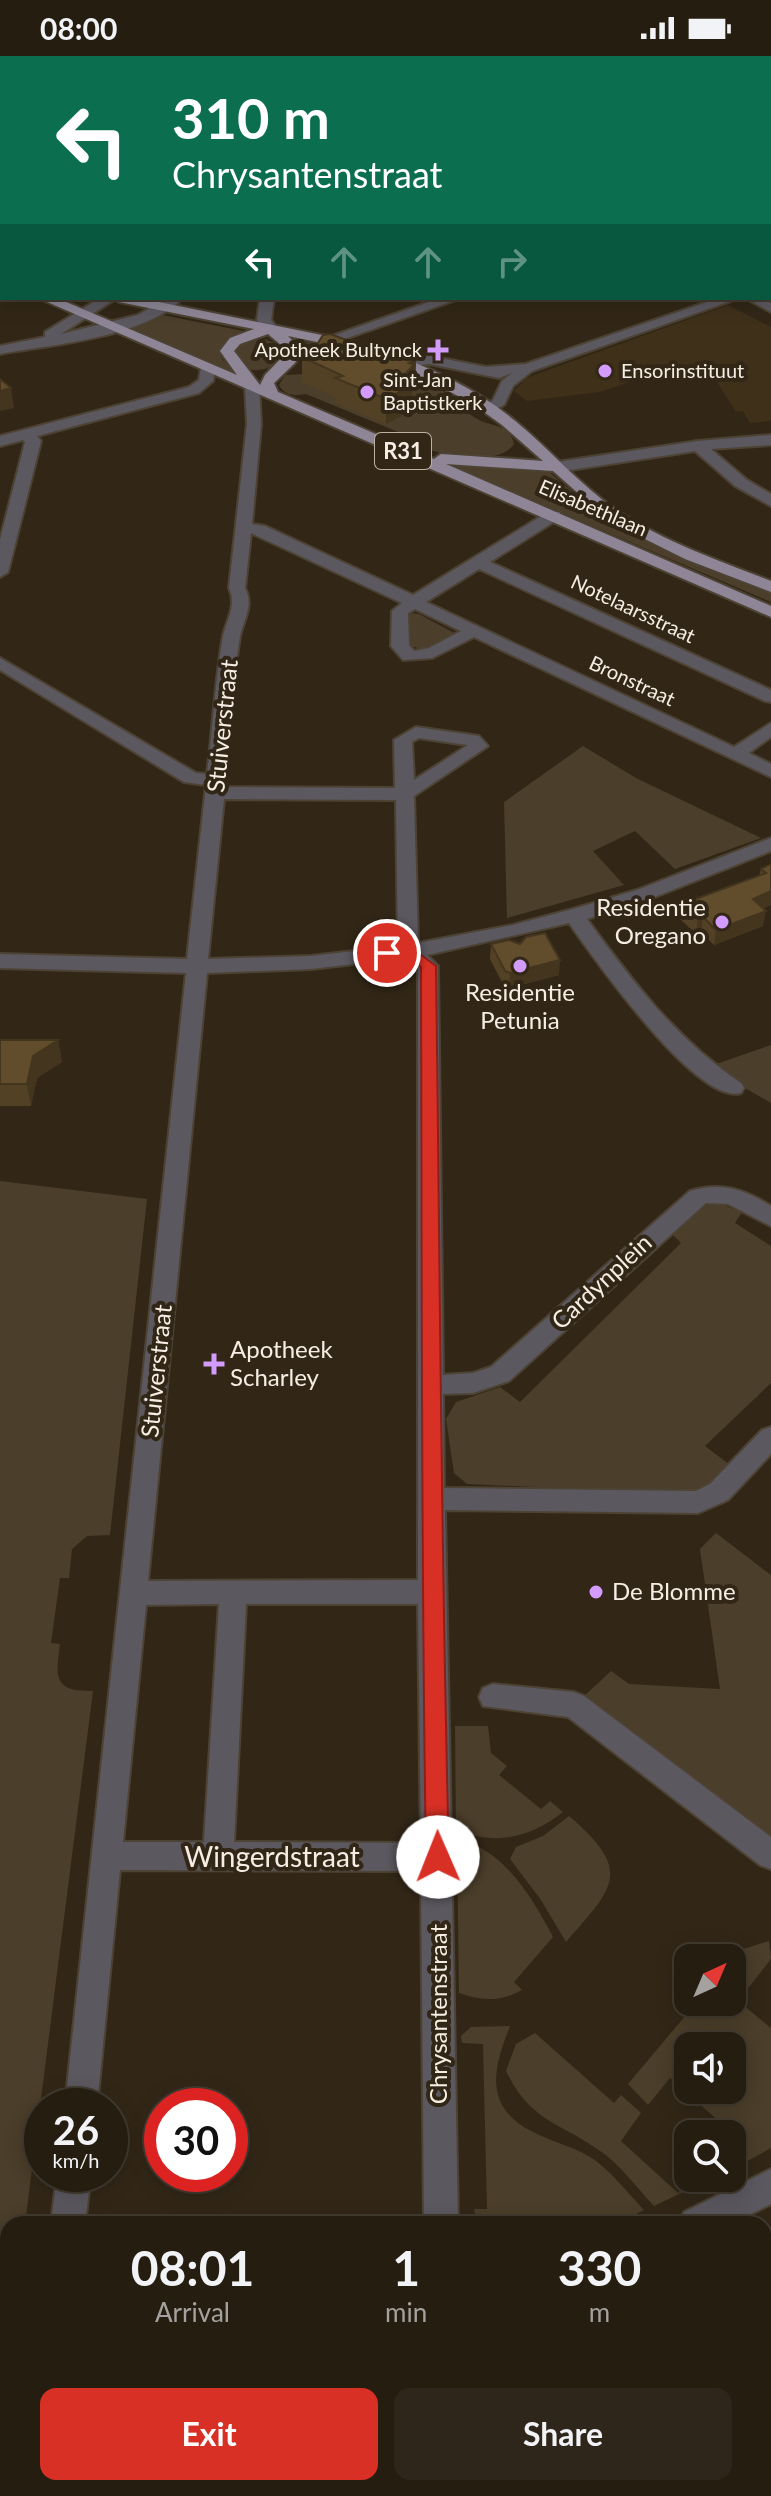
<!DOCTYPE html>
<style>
:root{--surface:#261d11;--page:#2e261a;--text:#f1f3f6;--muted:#a4a29f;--line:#423b31;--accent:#d93025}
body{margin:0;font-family:Lato,sans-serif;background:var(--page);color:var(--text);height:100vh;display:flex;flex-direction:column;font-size:30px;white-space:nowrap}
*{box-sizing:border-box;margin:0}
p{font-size:26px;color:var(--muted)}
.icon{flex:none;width:44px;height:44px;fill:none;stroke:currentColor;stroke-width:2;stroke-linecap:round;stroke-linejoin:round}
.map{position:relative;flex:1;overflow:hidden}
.sheet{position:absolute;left:0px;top:2160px;width:772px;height:280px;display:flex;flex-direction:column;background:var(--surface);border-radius:24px 24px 0 0;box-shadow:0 4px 20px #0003,0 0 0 2px var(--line)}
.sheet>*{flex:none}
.top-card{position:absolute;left:0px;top:0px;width:772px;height:244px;box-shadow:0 4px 20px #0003,0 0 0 2px var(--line);background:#0b6e4f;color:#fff;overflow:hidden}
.needle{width:52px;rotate:44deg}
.controls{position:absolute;left:674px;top:1888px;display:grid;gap:16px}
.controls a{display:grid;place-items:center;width:72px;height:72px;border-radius:16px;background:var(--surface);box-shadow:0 4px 20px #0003,0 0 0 2px var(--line);font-size:40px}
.speed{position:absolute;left:24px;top:2032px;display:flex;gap:16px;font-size:40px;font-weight:700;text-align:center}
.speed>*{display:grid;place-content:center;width:104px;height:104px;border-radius:50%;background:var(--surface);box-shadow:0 4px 20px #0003,0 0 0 2px var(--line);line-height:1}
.speed small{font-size:20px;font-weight:400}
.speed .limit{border:12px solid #d22;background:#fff;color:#111}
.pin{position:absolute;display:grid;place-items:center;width:68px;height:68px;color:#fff;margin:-34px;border:4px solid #fff;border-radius:50%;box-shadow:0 2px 8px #0007}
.me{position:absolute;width:88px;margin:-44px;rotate:359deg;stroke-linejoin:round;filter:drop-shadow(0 0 6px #0008)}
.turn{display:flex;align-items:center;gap:28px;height:168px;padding:0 40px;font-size:36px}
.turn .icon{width:104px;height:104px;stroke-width:2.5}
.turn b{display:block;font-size:56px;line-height:68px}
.lanes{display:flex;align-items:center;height:76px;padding:0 40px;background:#0003;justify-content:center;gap:40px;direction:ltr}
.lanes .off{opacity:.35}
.eta{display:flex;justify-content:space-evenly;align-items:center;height:136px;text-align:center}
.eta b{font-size:48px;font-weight:700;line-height:56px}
.cta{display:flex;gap:16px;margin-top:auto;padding:16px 40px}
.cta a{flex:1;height:92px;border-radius:16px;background:var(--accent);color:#fff;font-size:32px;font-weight:700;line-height:92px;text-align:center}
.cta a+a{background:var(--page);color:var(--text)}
.status{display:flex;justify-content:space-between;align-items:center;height:56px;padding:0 40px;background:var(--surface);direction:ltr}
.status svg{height:22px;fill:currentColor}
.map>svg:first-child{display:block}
.built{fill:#3f301a}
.green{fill:#4b3e2a;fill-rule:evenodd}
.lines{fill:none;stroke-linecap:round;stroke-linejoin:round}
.street-casing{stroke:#4d4334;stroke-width:4}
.secondary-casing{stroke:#4d4334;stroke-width:4}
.primary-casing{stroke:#4d4334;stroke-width:4}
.street{fill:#5c5860;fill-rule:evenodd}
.secondary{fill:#78727e;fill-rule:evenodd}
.primary{fill:#8e8696;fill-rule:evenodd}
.wall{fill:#534126}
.shaded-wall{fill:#44351f}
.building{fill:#614c2c;stroke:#44351f;stroke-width:2}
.route{fill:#d93025;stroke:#8d1f18;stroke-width:2}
.poi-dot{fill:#d39cfc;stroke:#322717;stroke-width:3}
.labels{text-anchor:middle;stroke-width:8;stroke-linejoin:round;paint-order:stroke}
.far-poi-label{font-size:20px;fill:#f6eee4;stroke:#322717;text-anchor:start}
.far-street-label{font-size:20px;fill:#f6eee4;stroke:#322717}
.shield{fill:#322717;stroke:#bbb2a6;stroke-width:2}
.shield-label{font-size:22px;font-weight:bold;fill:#f6eee4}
.street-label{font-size:24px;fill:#f6eee4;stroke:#322717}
.poi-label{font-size:24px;fill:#f6eee4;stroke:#322717;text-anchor:start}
.near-street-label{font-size:28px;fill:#f6eee4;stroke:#322717}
</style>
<div class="status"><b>08:00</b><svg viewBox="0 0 49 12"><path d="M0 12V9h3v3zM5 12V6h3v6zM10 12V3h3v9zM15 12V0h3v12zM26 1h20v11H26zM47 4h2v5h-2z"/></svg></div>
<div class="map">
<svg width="771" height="2440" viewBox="0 0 771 2440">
<rect width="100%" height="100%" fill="#322717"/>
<path class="built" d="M728 249 771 271V365L750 367 743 355 736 356 715 323 685 308 599 336 527 345 514 335 526 322Z"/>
<path class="green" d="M157 258 243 275 228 283 220 293 222 303 233 314H227L128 272Z
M264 283 285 291V301C269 318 235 322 236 291L247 285Z
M305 286C360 299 412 316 461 345L457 348C464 353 471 360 479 364 493 371 510 368 514 388 495 416 421 392 394 384L403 378 306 338C295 340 285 340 279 329L285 319 306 318 328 300 306 291Z
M460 410 547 414 582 444 631 475 771 537V546L457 412Z
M412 557 419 558 456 578 426 594 410 590 407 561Z
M583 690 636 722 761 782 675 813 635 775 593 795 624 829 507 862 504 746Z
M771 989V1047L743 1031 716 1008Z
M0 1125 147 1143 110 1479 87 1480 72 1493 69 1522H60L51 1587 60 1588C56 1620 52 1636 93 1635L25 2168H8V2285H0Z
M712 1145 742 1156 735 1167 771 1190V1327L705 1390 730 1409 724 1418 691 1438 467 1428 454 1417 446 1363 456 1346 500 1331 520 1346 681 1187 668 1174Z
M716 1477 771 1519V1789L580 1644 611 1615 629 1628 720 1633 700 1493Z
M455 1670H488L491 1697 507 1710 499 1719 541 1753 550 1745 563 1756C531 1781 495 1791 456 1773Z
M569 1760C633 1815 615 1830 566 1886L541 1844 510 1803 516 1791 543 1780Z
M457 1784C503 1791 533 1843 553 1881L514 1926 522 1934C500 1946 482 1945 459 1937Z
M769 1885 771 1903 738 1945 771 1972V2092L735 2112 732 2092 739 2083 670 2022 648 2049 628 2028 697 1946H732V1904L740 1894ZM688 1990H732V2034H688Z
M510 1970C493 2013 483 2051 533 2076 554 2087 577 2091 596 2105 614 2119 629 2138 644 2154L617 2168H477L474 2153H487L483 1988 462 1987 461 1980 471 1971Z
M535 1977 614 2047 621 2039 641 2057 621 2085 678 2137 691 2122H700L704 2126 654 2150C638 2133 622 2111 603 2097 561 2066 531 2067 506 2015L516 1988Z
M771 2174V2313L764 2320V2178Z
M764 2359 771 2368V2440H532L529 2432H764Z
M388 2432H470L472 2440H396Z"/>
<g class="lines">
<defs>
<path id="street" d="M43 0H84L86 2H45Z
M88 0H129L131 2H90Z
M205 0H223L203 2Z
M345 0H359L361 2H347Z
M443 0H460L441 2Z
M492 0H507L509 2H494Z
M770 40H771V46H770Z
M771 56V64L770 65V57Z
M0 58 2 59V68L0 67Z
M2 114V122L0 123V115Z
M770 116H771V124H770Z
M770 135H771V143H770Z
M770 224H771L770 233Z
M100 242H117L61 278 138 259 166 242H183C143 282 54 288 0 298V290L45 281V276Z
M260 242H274L271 264 277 272 275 275H265L257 264Z
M440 242H461L333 287 328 288 321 284Z
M719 242H739L532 315 513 330 504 349 490 356 483 352 493 344 502 325 512 317 499 322 430 308 404 311 397 307 404 303 430 300 486 311 526 308Z
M745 242H762L771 247V256Z
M208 307 215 311 213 325 199 337 37 380 41 385 8 516 0 521V484L25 386 23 384 0 390V380L189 331 199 324 201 311Z
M252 326 259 330 261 368 252 468 265 470 413 539 548 456H560V462L490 506 771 634V646L765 645 479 513 426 546 734 691 771 667V681L749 697 771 708V721L474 581 432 602 403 604 391 590 392 555 402 547 251 477 245 532C254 549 244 563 240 580 232 630 229 682 225 731L395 732 394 684 416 671 479 680 488 690 414 740 418 887 513 869 573 853 637 834 771 782V795L652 842 587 863C632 925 676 983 741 1027L744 1032 741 1037C697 1050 593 901 569 867L427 899 438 910 443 1319 473 1317 491 1311 690 1135C721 1126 744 1133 771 1150V1170L728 1148 706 1147 509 1325 473 1337 443 1338 444 1432 696 1435 710 1428 762 1374 771 1371V1398L728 1444 698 1457 445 1454 458 2168H424L421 1815 120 1814 97 2050H65L186 917 0 912V898L187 903 206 729 184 726 0 614V602L196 717 207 718C213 672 215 625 223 580 227 563 237 549 229 532L247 368 245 330ZM415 553 461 575 429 592 414 595 409 589 408 557ZM419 682 467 689H468L414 724 412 686ZM224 743 396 744 398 890 311 900 208 903ZM405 902 418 912V1524L148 1525 207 917 311 913ZM219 1548 204 1786H123L146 1549ZM246 1548H418L421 1787 234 1786Z
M771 379V389L711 393 747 424 771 438V450L735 430 695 395 557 416 549 411 557 406 698 385Z
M493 1628 574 1636 584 1640 771 1781V1813L760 1809 568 1661 483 1650 479 1641 483 1632Z
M771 2113V2148L732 2168H679L684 2156Z
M57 2118H91L85 2168H51Z
M22 2432H58L57 2440H21Z
M479 2432H515L517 2440H481Z"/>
<path id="secondary" d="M689 0H706L687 2Z
M0 192H2V200H0Z"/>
<path id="primary" d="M0 219H2V228H0Z
M38 242H57L237 319 220 295 230 282 254 273 119 246 112 242H139L356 286 358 289 351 293 288 280 302 294 295 307 274 327 278 336 434 403 441 398 543 405 502 369 470 346 379 300 386 296 391 297C435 314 478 334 514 364 551 394 581 431 621 457 667 487 720 505 771 525V536L685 503 627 474 597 454 553 415 446 408 771 550V561ZM268 278 288 295 265 319 260 329 234 295 240 288Z"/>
</defs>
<use href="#street" class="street-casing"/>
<use href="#secondary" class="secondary-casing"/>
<use href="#primary" class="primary-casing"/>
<use href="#street" class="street"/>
<use href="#secondary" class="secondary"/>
<use href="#primary" class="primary"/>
</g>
<path class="wall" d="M360 289 416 304 415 329 412 336V344L411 345V355L386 368 335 347V341L302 326V301Z
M771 808V849L763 852V870L714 889 701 876 696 878 680 863 682 848 759 820 761 813Z
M491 888 559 919 509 932 504 930 490 903Z
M0 984H58L62 1006 37 1022 31 1050H0Z"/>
<path class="shaded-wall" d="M416 304 415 329 412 336V344L411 345V355L386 368V343L409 307Z
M11 332 14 352 0 355V335Z
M771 835V849L750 857 753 843Z
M766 855 763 870 714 889 716 874Z
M703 861 701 876 696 878 698 863Z
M560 904 559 919 509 932 510 917Z
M58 984 62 1006 37 1022 31 1050 27 1028 33 1000Z"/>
<path class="building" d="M330 278 360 289 371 286 416 304 409 307 414 309 407 316 413 319 398 325 411 330 386 343 335 322 343 320 302 301 313 295 323 279Z
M0 323 11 332 0 335Z
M771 808V835L753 843 766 855 716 874 703 861 698 863 682 848 766 817 761 813Z
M545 877 560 904 510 917 505 915 491 888 509 884 520 888 526 881Z
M0 984H58L33 1000 27 1028H0Z"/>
<path class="route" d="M408 889 436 910C440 1207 441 1504 449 1801L446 1808 438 1812 430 1808 426 1801C421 1504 422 1208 421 911L405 900 387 902 379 897 381 893Z"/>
<g class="poi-dot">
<path d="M434 282h8v8h8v8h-8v8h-8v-8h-8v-8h8z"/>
<circle cx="605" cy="315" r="8"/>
<circle cx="367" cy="336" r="8"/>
<circle cx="722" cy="866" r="8"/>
<circle cx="520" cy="910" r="8"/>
<path d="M210 1296h8v8h8v8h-8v8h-8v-8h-8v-8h8z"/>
<circle cx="596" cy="1536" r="8"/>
</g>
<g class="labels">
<g class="far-poi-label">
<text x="422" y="301" text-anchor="end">Apotheek Bultynck</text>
<text x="621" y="322">Ensorinstituut</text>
<text x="383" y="331">Sint-Jan<tspan x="383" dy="23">Baptistkerk</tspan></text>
</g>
<g class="far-street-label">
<text transform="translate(593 452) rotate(23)" y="7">Elisabethlaan</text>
<text transform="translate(633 553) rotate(25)" y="7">Notelaarsstraat</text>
<text transform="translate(632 625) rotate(25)" y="7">Bronstraat</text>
</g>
<rect class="shield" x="375" y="377" width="56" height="36" rx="6"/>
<g class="shield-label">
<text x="403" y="403">R31</text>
</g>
<g class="street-label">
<text transform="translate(223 670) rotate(-84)" y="8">Stuiverstraat</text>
<text transform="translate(602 1226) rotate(-43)" y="8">Cardynplein</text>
<text transform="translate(157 1315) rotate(-84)" y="8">Stuiverstraat</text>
<text transform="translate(439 1958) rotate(-90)" y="8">Chrysantenstraat</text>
</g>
<g class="poi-label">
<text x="706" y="860" text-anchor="end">Residentie<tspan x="706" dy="28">Oregano</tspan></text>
<text x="520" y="945" text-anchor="middle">Residentie<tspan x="520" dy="28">Petunia</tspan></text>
<text x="230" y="1302">Apotheek<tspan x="230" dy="28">Scharley</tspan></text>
<text x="612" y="1544">De Blomme</text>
</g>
<g class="near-street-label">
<text x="272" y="1811">Wingerdstraat</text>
</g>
</g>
</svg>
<div class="controls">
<a><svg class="needle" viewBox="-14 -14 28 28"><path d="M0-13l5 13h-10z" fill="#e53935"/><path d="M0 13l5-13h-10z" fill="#a4a29f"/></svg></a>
<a><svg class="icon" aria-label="sound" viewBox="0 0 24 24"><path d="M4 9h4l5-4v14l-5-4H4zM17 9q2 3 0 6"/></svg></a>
<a><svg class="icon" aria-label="search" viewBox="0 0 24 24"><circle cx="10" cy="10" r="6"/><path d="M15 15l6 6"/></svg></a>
</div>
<div class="speed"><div>26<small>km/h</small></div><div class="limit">30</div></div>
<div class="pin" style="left:387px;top:897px;background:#d93025"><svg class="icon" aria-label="arrive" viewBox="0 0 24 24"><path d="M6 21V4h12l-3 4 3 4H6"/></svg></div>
<svg class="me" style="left:438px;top:1801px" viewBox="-20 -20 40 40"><circle r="19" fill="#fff"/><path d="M0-13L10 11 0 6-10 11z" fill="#d93025"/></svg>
<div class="top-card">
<div class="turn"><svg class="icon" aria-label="left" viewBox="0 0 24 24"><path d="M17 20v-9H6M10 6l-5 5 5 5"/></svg><div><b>310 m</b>Chrysantenstraat</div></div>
<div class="lanes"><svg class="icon" aria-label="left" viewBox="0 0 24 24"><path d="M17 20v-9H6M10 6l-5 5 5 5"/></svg><svg class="icon off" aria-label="ahead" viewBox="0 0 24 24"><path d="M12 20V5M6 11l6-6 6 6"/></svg><svg class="icon off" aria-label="ahead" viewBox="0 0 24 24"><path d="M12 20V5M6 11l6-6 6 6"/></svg><svg class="icon off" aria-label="right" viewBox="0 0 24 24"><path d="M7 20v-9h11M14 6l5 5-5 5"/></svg></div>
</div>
<section class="sheet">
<div class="eta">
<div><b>08:01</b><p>Arrival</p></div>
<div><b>1</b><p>min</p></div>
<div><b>330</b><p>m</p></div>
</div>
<div class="cta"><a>Exit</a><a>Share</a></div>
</section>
</div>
